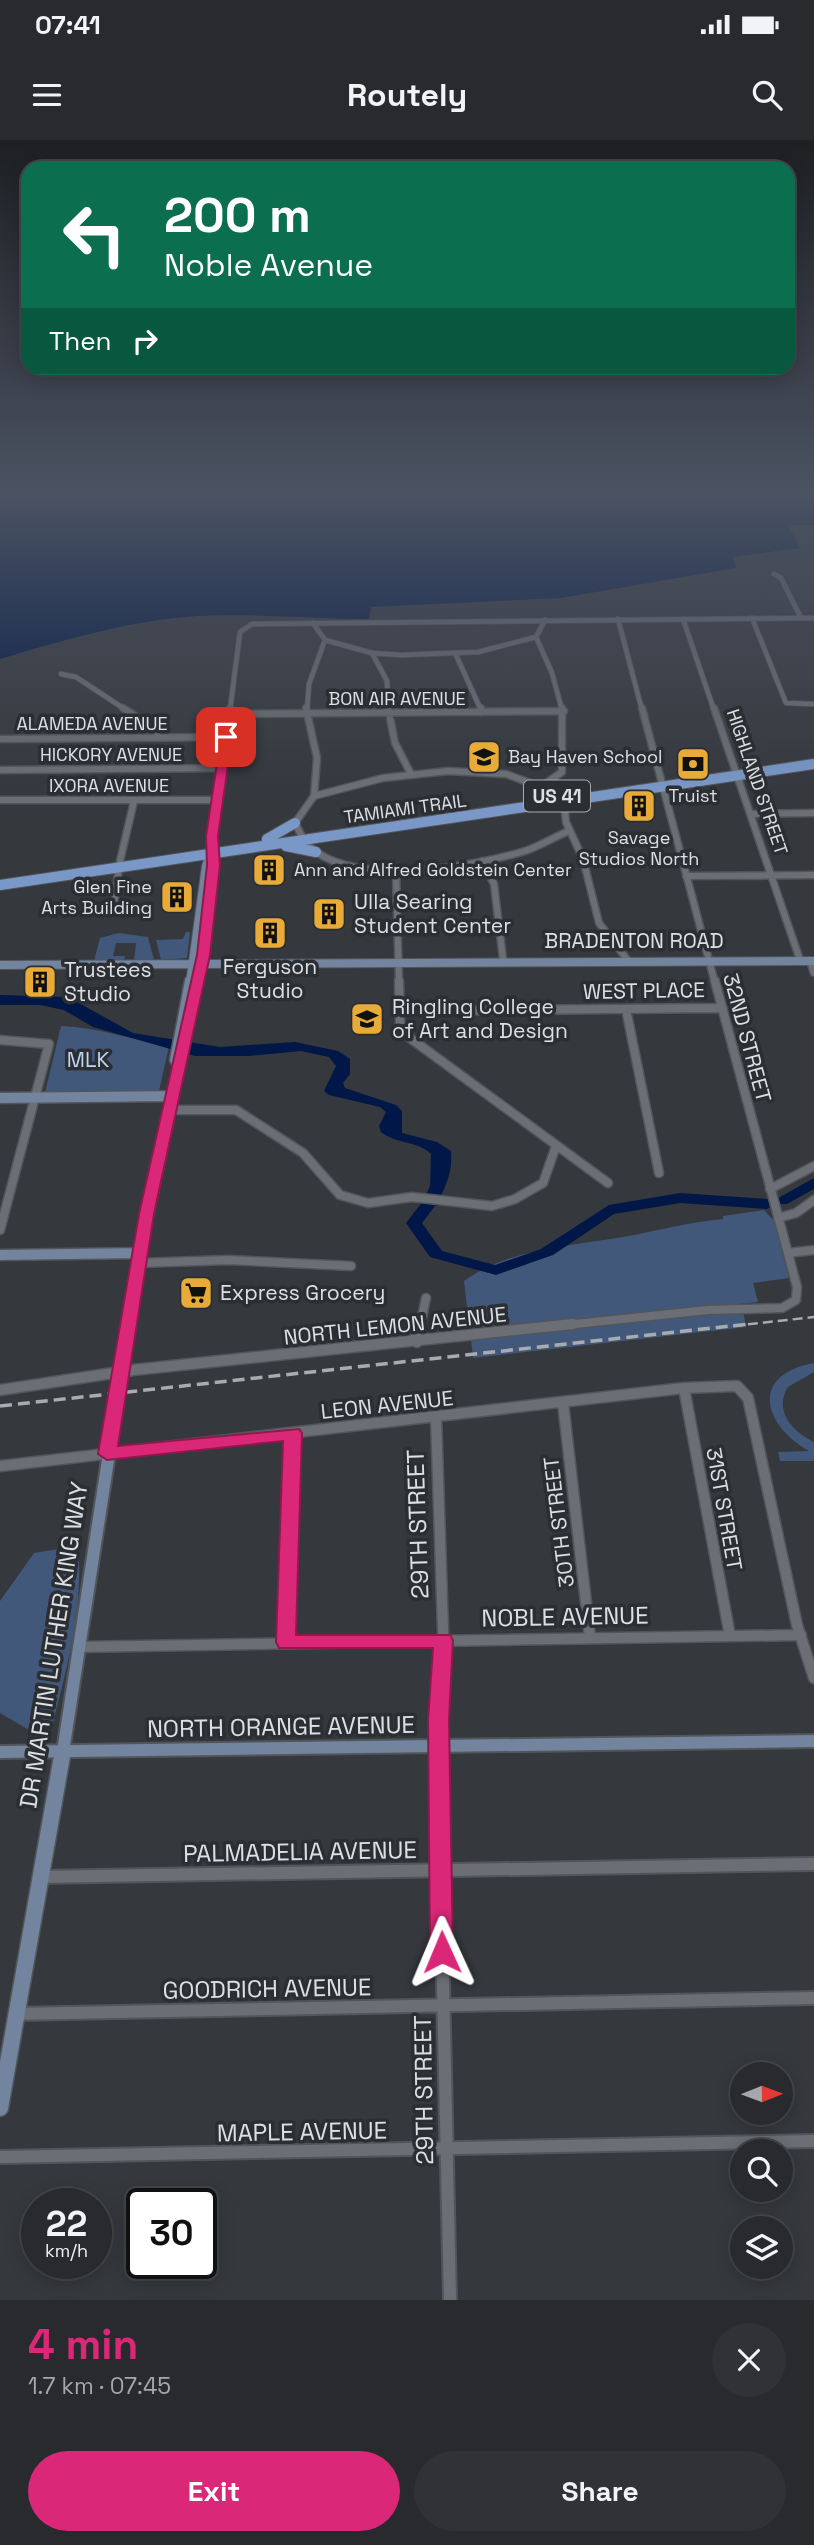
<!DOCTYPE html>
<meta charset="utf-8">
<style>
:root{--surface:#282a2e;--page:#303236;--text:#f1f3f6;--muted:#a5a7aa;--line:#44464a;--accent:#db2777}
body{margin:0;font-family:"Space Grotesk",sans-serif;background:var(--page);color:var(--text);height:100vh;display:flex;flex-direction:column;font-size:26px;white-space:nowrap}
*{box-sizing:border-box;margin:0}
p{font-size:23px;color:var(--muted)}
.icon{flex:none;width:38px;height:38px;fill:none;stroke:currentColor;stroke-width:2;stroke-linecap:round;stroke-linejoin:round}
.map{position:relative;height:2160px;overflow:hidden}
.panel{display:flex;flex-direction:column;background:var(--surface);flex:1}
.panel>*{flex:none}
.banner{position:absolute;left:21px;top:21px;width:774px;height:214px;border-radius:21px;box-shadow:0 4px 18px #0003,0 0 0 2px var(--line);background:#0b6e4f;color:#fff;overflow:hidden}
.needle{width:46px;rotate:89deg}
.buttons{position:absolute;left:730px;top:1922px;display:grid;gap:14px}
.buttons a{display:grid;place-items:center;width:63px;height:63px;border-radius:50%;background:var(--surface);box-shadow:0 4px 18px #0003,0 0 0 2px var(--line);font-size:35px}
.speed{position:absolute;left:21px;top:2048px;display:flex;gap:14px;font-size:35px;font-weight:700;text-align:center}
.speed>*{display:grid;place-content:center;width:91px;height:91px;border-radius:50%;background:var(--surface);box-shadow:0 4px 18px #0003,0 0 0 2px var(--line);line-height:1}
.speed small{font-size:18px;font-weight:400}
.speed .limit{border:4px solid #111;border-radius:10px;background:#fff;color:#111}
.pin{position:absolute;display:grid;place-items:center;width:60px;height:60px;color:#fff;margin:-30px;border-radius:14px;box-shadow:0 4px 10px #0006}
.me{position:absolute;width:77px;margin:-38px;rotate:359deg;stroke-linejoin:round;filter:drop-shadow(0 0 5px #0008)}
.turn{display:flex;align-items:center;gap:24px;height:147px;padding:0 28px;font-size:32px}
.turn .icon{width:91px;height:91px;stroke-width:2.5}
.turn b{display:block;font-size:49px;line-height:60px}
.then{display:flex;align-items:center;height:66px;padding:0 28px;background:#0003;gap:14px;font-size:26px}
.round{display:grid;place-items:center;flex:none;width:74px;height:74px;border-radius:37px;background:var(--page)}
.overview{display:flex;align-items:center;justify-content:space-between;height:119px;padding:0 28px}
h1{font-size:42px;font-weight:700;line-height:52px;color:var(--accent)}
.primary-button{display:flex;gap:14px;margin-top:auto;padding:14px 28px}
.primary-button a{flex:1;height:80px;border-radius:42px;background:var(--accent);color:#fff;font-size:28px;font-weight:700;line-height:80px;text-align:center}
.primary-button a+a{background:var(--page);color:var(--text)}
.status{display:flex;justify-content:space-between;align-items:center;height:49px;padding:0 35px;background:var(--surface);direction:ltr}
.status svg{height:19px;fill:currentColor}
header{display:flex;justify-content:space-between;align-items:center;height:91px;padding:0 28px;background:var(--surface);font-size:32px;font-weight:700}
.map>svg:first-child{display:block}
.green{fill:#42587a}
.water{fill:#001747}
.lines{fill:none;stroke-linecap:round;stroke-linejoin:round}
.river{fill:#001747;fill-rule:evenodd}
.street-far4-casing{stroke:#525559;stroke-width:6}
.street-far3-casing{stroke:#525559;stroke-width:9}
.street-far2-casing{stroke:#525559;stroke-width:11}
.street-far1-casing{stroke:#525559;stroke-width:13}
.street-casing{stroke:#525559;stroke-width:16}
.secondary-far3-casing{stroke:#525559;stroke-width:10}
.secondary-far2-casing{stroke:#525559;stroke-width:13}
.secondary-far1-casing{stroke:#525559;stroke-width:16}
.secondary-casing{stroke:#525559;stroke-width:19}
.primary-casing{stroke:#525559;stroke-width:12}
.street-far4{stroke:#6b6f75;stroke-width:4.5}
.street-far3{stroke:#6b6f75;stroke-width:6}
.street-far2{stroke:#6b6f75;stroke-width:8}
.street-far1{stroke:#6b6f75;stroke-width:10}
.street{stroke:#6b6f75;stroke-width:12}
.secondary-far3{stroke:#72849e;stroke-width:8}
.secondary-far2{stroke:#72849e;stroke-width:10}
.secondary-far1{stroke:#72849e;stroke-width:12}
.secondary{stroke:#72849e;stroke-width:16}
.primary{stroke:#7a98c7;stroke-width:10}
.rail-far1{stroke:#a8abaf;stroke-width:2.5;stroke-dasharray:10 5;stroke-linecap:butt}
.rail{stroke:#a8abaf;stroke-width:3.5;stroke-dasharray:12 6;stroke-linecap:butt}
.route{fill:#db2777;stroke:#8e194d;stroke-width:2}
.labels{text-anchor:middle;stroke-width:7;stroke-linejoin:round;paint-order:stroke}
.far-street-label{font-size:18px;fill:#dde0e3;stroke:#2b2e33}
.far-poi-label{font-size:18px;fill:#dde0e3;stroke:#2b2e33;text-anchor:start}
.shield{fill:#2b2e33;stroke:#a8abae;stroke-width:2}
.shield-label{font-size:19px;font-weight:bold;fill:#dde0e3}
.poi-label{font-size:21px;fill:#dde0e3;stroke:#2b2e33;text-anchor:start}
.street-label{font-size:21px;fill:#dde0e3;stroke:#2b2e33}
.park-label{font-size:21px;fill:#bed4f4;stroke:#2b2e33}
.near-street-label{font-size:24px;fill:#dde0e3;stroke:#2b2e33}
</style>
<div class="status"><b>07:41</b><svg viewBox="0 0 49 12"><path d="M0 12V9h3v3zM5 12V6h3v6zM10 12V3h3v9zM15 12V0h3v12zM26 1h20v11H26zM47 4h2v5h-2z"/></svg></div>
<header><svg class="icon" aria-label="menu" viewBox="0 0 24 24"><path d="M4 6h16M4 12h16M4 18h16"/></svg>Routely<svg class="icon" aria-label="search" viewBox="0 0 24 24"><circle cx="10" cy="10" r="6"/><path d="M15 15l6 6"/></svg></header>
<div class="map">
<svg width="814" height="2160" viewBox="0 0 814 2160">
<rect width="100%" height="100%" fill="#35383d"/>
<path class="green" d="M186 792H190L187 818 161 820 156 800 183 799Z
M119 793 148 797 154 820 134 821 136 803H116L113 816H125L124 821H94L100 798Z
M61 886C98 887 132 900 169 906L159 951 44 957Z
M764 1070 774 1081 789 1138 753 1143 758 1162 470 1192 464 1141C508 1109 570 1106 623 1097 657 1091 688 1082 723 1079V1076Z
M743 1171 746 1187 473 1218 471 1199Z
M814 1223V1232L788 1247C773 1271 793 1292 814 1302V1321H780L778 1312 809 1311C763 1285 749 1235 814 1223Z
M59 1409 79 1422C81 1476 67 1529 53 1582L29 1590 0 1573V1461L34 1413Z"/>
<path class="water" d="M0 352H814V385H788L800 408 733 417 736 428 561 458 371 467 369 479C312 479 256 473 198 476 131 480 64 500 0 519Z
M0 855 68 857 133 893 220 907 295 902 338 911 350 919V934L343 943 345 948 396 965 402 971V993L437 1002 451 1011C453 1034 445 1045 437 1066L423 1063 430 1053 431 1014C419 1001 395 1004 381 992L379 986 386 972 380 967 329 955 324 951 336 926 329 917 301 911 249 916H195L93 887 64 870 40 865H0Z"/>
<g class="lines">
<path class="river" d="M814 1038V1049L787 1064H775L773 1061Z
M436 1042 444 1047 438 1062 422 1083 442 1111 495 1125 541 1109 609 1065 680 1053 767 1059 775 1064 767 1069 680 1063 614 1074 553 1115 496 1135 430 1117 406 1083 423 1061 431 1044Z"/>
<defs>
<path id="street-far4" d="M774 434 781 438 801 478
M752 478 786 563 814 564
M618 479 642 570
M683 479 714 570
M545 480 536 497 552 533 562 570
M313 483 325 500 372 513 401 515 478 512 536 497
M372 513 387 541 388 570
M456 515 481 570
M61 534 76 537 126 570
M230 570 240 492 252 484 814 478
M307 570 309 544 325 500"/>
<path id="street-far3" d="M123 568 157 590 159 598
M306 568 317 618 314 656
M388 568 395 603 411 634
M481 568 482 572
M642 568 715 843
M714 568 799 817
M230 574 564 571
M0 599 227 597
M0 630 222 628
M542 646 562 632V568
M0 660H218
M751 674 814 673
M569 691C554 697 540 706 525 711 472 727 353 748 309 706 303 701 299 690 295 683L314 656 383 638 448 631 506 634 557 653 564 661 566 682 583 719 599 783 629 822
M212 707 230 568
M120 721 134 661
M482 721 494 744 503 819
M396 731 399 843
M686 736 814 735
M114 766 119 727
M810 821 814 833"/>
<path id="street-far2" d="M399 841 400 883 410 898 608 1043
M626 869 659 1033
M400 871 720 868
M0 900 49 904 0 1090
M169 970H236L303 1013 340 1055 368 1063 412 1057 492 1066 515 1059 543 1043 556 1006
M770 1049 814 1026
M778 1078 796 1073 814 1060
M788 1113 814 1110
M138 1123 228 1120 351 1126
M415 1186 414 1182 422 1177 426 1158
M556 1186 708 1170 782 1168 796 1160 797 1147 715 841"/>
<path id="street-far1" d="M414 1184 417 1202
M684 1248 730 1496
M0 1250 133 1230 573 1184
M563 1263 590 1497
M436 1277 444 1520 438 1618
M0 1326 684 1248 737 1246 748 1258 797 1485 814 1538
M286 1502 293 1293
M78 1507 801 1495"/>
<path id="street" d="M438 1616 450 2160
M40 1737 814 1724
M15 1874 814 1858
M0 2017 814 2001"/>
<path id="secondary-far3" d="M0 825 814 821
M190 843 206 726 211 713
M198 843 204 815 212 707"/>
<path id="secondary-far2" d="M179 925 175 920 190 841
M0 958 171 956
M0 1115 140 1113
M129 1186 140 1113 198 841"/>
<path id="secondary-far1" d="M0 1612 814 1601
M62 1618 129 1184"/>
<path id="secondary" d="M0 1968 62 1616"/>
<path id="primary" d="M267 699 295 683
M286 706 316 712
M0 745 814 624"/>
</defs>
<use href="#street-far4" class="street-far4-casing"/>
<use href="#street-far3" class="street-far3-casing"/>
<use href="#street-far2" class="street-far2-casing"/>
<use href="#street-far1" class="street-far1-casing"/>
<use href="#street" class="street-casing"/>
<use href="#secondary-far3" class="secondary-far3-casing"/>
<use href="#secondary-far2" class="secondary-far2-casing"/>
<use href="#secondary-far1" class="secondary-far1-casing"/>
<use href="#secondary" class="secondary-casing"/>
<use href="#primary" class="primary-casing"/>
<use href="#street-far4" class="street-far4"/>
<use href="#street-far3" class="street-far3"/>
<use href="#street-far2" class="street-far2"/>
<use href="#street-far1" class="street-far1"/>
<use href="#street" class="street"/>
<use href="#secondary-far3" class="secondary-far3"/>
<use href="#secondary-far2" class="secondary-far2"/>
<use href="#secondary-far1" class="secondary-far1"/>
<use href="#secondary" class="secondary"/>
<use href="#primary" class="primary"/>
<path class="rail-far1" d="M733 1186 814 1177"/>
<path class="rail" d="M0 1266 749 1184"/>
</g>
<linearGradient id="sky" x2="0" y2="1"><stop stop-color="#1d1f22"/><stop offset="0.54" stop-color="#4b5362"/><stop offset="1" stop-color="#4b5362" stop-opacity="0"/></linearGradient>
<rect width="814" height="654" fill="url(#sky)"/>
<path class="route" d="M226 594 232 597 218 696 220 725 210 815 154 1074 118 1306 299 1289 302 1293 296 1495H450L453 1500 449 1580 453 1812 450 1820 442 1823 433 1820 430 1812 428 1580 433 1508H279L276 1502 283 1301 107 1320 98 1314 139 1074 197 815 207 725 206 696 221 597Z"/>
<defs>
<symbol id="school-square" viewBox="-11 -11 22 22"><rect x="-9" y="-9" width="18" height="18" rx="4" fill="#e8ab37" stroke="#2b2e33"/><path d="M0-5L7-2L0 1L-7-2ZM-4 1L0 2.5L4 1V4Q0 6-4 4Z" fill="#111"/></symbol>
<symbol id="bank-square" viewBox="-11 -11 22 22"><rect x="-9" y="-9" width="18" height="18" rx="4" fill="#e8ab37" stroke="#2b2e33"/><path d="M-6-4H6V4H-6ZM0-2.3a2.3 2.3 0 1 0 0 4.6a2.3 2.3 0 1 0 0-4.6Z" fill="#111"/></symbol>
<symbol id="building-square" viewBox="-11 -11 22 22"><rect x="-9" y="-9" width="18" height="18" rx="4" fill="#e8ab37" stroke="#2b2e33"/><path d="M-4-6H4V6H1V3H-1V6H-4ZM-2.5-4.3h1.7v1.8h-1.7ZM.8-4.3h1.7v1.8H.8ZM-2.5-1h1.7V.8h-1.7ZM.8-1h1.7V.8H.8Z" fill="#111"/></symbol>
<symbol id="university-square" viewBox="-11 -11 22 22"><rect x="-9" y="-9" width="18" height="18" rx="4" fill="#e8ab37" stroke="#2b2e33"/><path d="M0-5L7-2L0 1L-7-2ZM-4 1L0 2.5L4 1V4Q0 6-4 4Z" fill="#111"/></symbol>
<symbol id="supermarket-square" viewBox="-11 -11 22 22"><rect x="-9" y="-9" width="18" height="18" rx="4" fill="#e8ab37" stroke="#2b2e33"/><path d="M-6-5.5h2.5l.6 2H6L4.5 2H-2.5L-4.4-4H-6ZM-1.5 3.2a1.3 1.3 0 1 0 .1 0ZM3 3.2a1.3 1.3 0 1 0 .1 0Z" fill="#111"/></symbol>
</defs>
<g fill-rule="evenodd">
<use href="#school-square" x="465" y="598" width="38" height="38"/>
<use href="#bank-square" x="674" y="605" width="38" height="38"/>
<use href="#building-square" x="620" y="647" width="38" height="38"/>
<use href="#building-square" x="250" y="711" width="38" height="38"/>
<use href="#building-square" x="158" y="738" width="38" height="38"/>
<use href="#building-square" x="310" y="755" width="38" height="38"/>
<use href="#building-square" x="251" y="774" width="38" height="38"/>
<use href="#building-square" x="21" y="823" width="38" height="38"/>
<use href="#university-square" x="348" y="860" width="38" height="38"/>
<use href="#supermarket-square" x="177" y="1134" width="38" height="38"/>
</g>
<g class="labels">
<g class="far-street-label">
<text x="397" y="565">BON AIR AVENUE</text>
<text x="92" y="590">ALAMEDA AVENUE</text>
<text x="111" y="621">HICKORY AVENUE</text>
<text transform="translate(757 642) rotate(71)" y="6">HIGHLAND STREET</text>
<text x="109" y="652">IXORA AVENUE</text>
<text transform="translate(405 669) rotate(-8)" y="6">TAMIAMI TRAIL</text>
</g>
<g class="far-poi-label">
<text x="508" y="623">Bay Haven School</text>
<text x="693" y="662" text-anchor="middle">Truist</text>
<text x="639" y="704" text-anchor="middle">Savage<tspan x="639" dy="21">Studios North</tspan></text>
<text x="294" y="736">Ann and Alfred Goldstein Center</text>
<text x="152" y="753" text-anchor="end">Glen Fine<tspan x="152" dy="21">Arts Building</tspan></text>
</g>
<rect class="shield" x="524" y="640.5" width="66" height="31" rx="5"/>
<g class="shield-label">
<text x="557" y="663">US 41</text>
</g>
<g class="poi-label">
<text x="354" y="769">Ulla Searing<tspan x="354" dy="24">Student Center</tspan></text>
<text x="270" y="834" text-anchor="middle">Ferguson<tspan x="270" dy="24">Studio</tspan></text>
<text x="64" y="837">Trustees<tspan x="64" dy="24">Studio</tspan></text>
<text x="392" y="874">Ringling College<tspan x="392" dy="24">of Art and Design</tspan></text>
<text x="220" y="1160">Express Grocery</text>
</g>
<g class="street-label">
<text x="634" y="808">BRADENTON ROAD</text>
<text transform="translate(644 851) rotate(-1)" y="7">WEST PLACE</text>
<text transform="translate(747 898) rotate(75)" y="7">32ND STREET</text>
<text transform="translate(395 1186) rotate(-6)" y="7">NORTH LEMON AVENUE</text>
<text transform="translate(387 1265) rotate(-6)" y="7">LEON AVENUE</text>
<text transform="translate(724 1369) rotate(80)" y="7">31ST STREET</text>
<text transform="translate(559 1382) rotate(-97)" y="7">30TH STREET</text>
</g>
<g class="park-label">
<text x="88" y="927">MLK</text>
</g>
<g class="near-street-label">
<text transform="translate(418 1384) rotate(-92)" y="8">29TH STREET</text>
<text transform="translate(565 1477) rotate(-1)" y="8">NOBLE AVENUE</text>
<text transform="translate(54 1505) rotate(-81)" y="8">DR MARTIN LUTHER KING WAY</text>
<text transform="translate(281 1587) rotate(-1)" y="8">NORTH ORANGE AVENUE</text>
<text transform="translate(300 1712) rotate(-1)" y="8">PALMADELIA AVENUE</text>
<text transform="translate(267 1849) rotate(-1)" y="8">GOODRICH AVENUE</text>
<text transform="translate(424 1950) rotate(-91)" y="8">29TH STREET</text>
<text transform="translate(302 1992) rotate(-1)" y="8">MAPLE AVENUE</text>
</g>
</g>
</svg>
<div class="buttons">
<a><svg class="needle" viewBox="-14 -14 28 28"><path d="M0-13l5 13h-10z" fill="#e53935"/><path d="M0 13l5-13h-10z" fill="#a5a7aa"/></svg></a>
<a><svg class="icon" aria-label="search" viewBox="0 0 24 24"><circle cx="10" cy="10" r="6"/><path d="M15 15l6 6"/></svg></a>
<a><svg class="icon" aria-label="layers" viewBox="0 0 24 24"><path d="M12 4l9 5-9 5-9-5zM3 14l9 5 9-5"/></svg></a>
</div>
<div class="speed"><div>22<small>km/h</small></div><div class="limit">30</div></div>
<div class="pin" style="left:226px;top:597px;background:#d93025"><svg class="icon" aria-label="arrive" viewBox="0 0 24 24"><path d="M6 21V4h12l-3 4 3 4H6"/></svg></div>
<svg class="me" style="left:442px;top:1812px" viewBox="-20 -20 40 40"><path d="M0-17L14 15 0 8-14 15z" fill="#db2777" stroke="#fff" stroke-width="4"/></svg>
<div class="banner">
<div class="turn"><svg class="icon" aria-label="left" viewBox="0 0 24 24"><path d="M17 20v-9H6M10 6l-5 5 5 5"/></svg><div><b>200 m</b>Noble Avenue</div></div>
<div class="then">Then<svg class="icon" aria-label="right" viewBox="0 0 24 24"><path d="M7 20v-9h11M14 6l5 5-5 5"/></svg></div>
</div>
</div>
<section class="panel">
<div class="overview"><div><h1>4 min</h1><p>1.7 km · 07:45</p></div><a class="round"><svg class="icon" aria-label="close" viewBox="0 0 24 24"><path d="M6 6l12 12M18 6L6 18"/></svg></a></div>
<div class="primary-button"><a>Exit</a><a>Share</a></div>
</section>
